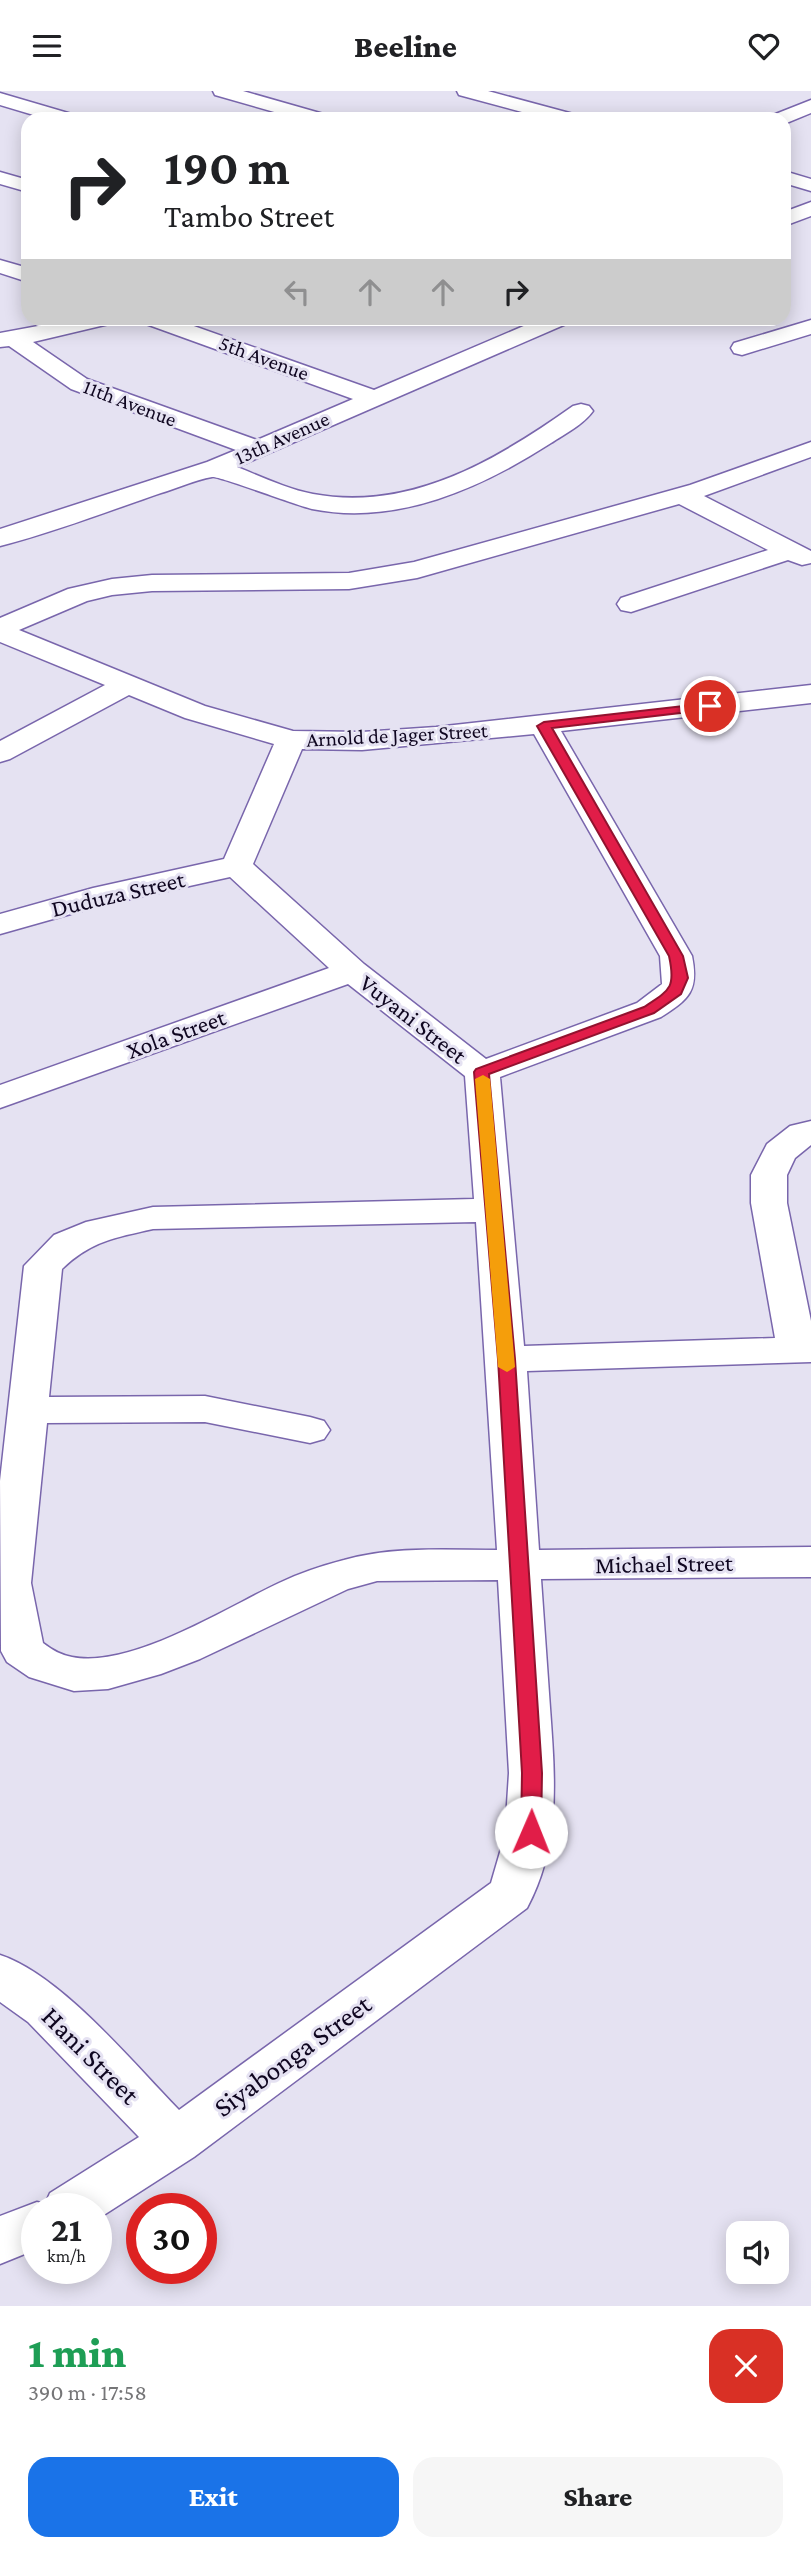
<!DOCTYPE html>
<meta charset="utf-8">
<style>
:root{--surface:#fff;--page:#f6f6f6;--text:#202124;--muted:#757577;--accent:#1a73e8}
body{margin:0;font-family:"Crimson Pro",serif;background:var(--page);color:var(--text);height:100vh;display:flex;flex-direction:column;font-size:26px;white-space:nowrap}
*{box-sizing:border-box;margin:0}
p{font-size:23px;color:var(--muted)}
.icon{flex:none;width:38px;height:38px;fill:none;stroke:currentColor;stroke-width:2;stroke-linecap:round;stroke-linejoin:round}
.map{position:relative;height:2215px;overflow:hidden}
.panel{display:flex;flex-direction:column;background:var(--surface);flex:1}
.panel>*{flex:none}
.hud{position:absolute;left:21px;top:21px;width:770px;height:214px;border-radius:21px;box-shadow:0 4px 18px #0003;background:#fff;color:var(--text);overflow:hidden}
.controls{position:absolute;left:726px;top:2130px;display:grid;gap:14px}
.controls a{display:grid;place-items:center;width:63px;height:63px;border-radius:14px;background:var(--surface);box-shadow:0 4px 18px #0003;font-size:35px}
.speed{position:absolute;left:21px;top:2102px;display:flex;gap:14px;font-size:35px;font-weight:700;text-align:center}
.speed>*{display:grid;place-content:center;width:91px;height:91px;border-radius:50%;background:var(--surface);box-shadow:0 4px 18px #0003;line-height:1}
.speed small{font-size:18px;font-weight:400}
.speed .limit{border:10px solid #d22;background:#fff;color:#111}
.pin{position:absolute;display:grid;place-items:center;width:60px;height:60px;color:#fff;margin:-30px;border:4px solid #fff;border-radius:50%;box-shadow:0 2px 7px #0007}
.me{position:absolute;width:77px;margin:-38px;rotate:1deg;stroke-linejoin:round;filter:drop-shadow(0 0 5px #0008)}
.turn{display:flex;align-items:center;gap:24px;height:147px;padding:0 28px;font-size:32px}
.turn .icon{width:91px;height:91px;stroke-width:2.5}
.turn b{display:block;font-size:49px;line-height:60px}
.lanes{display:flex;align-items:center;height:66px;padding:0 28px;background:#0003;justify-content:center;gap:35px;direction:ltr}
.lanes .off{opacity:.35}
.round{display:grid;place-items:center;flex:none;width:74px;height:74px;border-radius:21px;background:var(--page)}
.headline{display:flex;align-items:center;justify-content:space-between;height:119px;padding:0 28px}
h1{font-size:42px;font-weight:800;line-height:52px;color:#1e9e55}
.primary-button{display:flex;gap:14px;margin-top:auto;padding:14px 28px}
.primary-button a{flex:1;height:80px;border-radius:21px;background:var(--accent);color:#fff;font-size:28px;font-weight:800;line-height:80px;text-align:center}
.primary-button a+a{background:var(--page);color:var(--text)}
header{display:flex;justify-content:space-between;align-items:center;height:91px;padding:0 28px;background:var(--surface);font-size:32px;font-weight:800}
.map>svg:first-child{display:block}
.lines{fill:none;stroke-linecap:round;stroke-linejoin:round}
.street-casing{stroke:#7966ac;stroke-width:3}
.street{fill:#fff;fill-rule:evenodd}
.route{fill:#e11d48;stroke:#92132f;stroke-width:2}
.slow{fill:#f59e0b}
.labels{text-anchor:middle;stroke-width:6;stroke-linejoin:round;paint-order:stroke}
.far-street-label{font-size:21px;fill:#0f0620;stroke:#e5e2f2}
.street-label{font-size:24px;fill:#0f0620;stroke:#e5e2f2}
.near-street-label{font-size:28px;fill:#0f0620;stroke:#e5e2f2}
</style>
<header><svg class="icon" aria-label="menu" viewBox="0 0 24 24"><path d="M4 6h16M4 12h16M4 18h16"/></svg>Beeline<svg class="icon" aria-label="heart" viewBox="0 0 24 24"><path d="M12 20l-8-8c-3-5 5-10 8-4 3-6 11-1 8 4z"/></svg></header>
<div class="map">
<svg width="811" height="2215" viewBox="0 0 811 2215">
<rect width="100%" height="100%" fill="#e5e2f2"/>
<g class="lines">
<defs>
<path id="street" d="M213 0H243L327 24 330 28H299L215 4Z
M457 0H488L577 24 580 28H548L459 4Z
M0 2 75 24 78 28H47L0 14Z
M811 9V22L784 33V28H770L773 24Z
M784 80 811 88V100L784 92Z
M0 81 28 89V101L0 93Z
M811 111V125L784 135V121Z
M0 169 28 177V191L0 182Z
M76 228H112L109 233 33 251 87 288 257 349 353 308 146 233 143 228H174L374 299 540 228H569L566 233 237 376C262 386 287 398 313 403 410 421 497 369 573 315L581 313 589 315 593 320C584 333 565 343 551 352 481 397 397 435 312 418 295 414 217 384 212 386 195 389 178 397 161 402 108 420 55 441 0 455V438L207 371 236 359 71 298 9 255 0 256V242Z
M811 229V243L742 264 734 262 731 257 734 252Z
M811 351V366L704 405 811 460V472L802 474 788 469 631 521 621 519 617 513 621 507 768 459 679 413 417 487 349 498 152 500 112 504 87 510 19 539 205 615 293 640 362 641 436 636 811 594V612L561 640 692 865C699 900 689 908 661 926L500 986 524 1255 775 1247 751 1112V1084L767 1053 790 1035 811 1030V1054L795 1067 787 1084V1112L811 1230V1271L527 1280 539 1459 811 1456V1486L541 1488C544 1531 547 1574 550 1617 555 1687 561 1754 527 1817L194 2066 96 2129V2118H37V2158L0 2173V2125L37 2111 45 2113 50 2102 139 2046 28 1931 0 1911V1864C61 1884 133 1972 179 2019L491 1792 505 1744 509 1682 498 1489 377 1490 348 1498 200 1568 161 1583 108 1598 74 1600 29 1586 7 1571 1 1560 0 1390 24 1175 54 1144 86 1131 153 1116 474 1108 465 985 348 893 0 1017V994L329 877 230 786 99 815 0 843V823L93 797 224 768 274 653 185 627 129 604 10 668 0 671V650L105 594 0 551V527L68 498 112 488 152 484 349 482 414 471 690 394ZM534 643 660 865 662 893 637 912 486 968 364 873 253 773 302 658 362 659ZM476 1131 497 1459C446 1459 393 1455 344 1469 321 1475 300 1482 279 1492 226 1517 130 1578 72 1566 61 1564 52 1559 43 1552L31 1492 47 1332 205 1331 310 1352 324 1348 330 1339 324 1330 310 1326 205 1305 49 1306 62 1178C91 1150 114 1147 153 1138Z"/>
</defs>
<use href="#street" class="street-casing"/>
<use href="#street" class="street"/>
</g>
<path class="route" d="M710 612 714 613V618L552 637 683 865 688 887 681 903 654 922 489 983 515 1268 542 1682 541 1741 538 1746 531 1749 524 1746 521 1741 522 1682 498 1268 474 981 476 978 644 916C670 899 676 897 669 865L537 635 544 631Z"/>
<path class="slow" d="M483 984 490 988 515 1276 507 1281 498 1276 475 988Z"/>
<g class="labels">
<g class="far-street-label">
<text transform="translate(264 267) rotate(20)" y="7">5th Avenue</text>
<text transform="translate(130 312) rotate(21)" y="7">11th Avenue</text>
<text transform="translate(282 347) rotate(-24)" y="7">13th Avenue</text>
<text transform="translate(397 644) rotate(-3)" y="7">Arnold de Jager Street</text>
</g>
<g class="street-label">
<text transform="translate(118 803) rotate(-13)" y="8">Duduza Street</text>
<text transform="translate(413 928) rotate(38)" y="8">Vuyani Street</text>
<text transform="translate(176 943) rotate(-20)" y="8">Xola Street</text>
<text transform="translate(664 1473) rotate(-1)" y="8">Michael Street</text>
</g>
<g class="near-street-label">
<text transform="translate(91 1964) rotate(45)" y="10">Hani Street</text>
<text transform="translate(292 1964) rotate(-36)" y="10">Siyabonga Street</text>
</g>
</g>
</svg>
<div class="controls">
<a><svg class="icon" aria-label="sound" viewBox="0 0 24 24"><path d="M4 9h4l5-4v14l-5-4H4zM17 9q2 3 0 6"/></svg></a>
</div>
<div class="speed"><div>21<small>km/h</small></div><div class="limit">30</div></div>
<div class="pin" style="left:710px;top:615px;background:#d93025"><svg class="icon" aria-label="arrive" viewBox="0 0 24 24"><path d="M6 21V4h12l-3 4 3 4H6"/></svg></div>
<svg class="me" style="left:531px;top:1741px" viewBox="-20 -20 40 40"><circle r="19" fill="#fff"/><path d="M0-13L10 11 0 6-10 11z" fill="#e11d48"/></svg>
<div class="hud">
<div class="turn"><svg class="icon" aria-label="right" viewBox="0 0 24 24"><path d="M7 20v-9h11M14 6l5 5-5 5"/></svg><div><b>190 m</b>Tambo Street</div></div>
<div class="lanes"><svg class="icon off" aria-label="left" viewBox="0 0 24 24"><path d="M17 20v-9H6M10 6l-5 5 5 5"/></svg><svg class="icon off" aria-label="ahead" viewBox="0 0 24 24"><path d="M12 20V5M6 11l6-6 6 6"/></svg><svg class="icon off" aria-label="ahead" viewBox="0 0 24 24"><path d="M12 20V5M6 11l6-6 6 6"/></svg><svg class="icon" aria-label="right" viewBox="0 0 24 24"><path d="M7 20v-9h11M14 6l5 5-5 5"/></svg></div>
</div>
</div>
<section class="panel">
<div class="headline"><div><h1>1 min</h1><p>390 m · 17:58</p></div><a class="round" style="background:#d93025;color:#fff"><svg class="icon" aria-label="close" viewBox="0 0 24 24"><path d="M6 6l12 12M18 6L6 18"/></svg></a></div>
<div class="primary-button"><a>Exit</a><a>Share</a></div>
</section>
